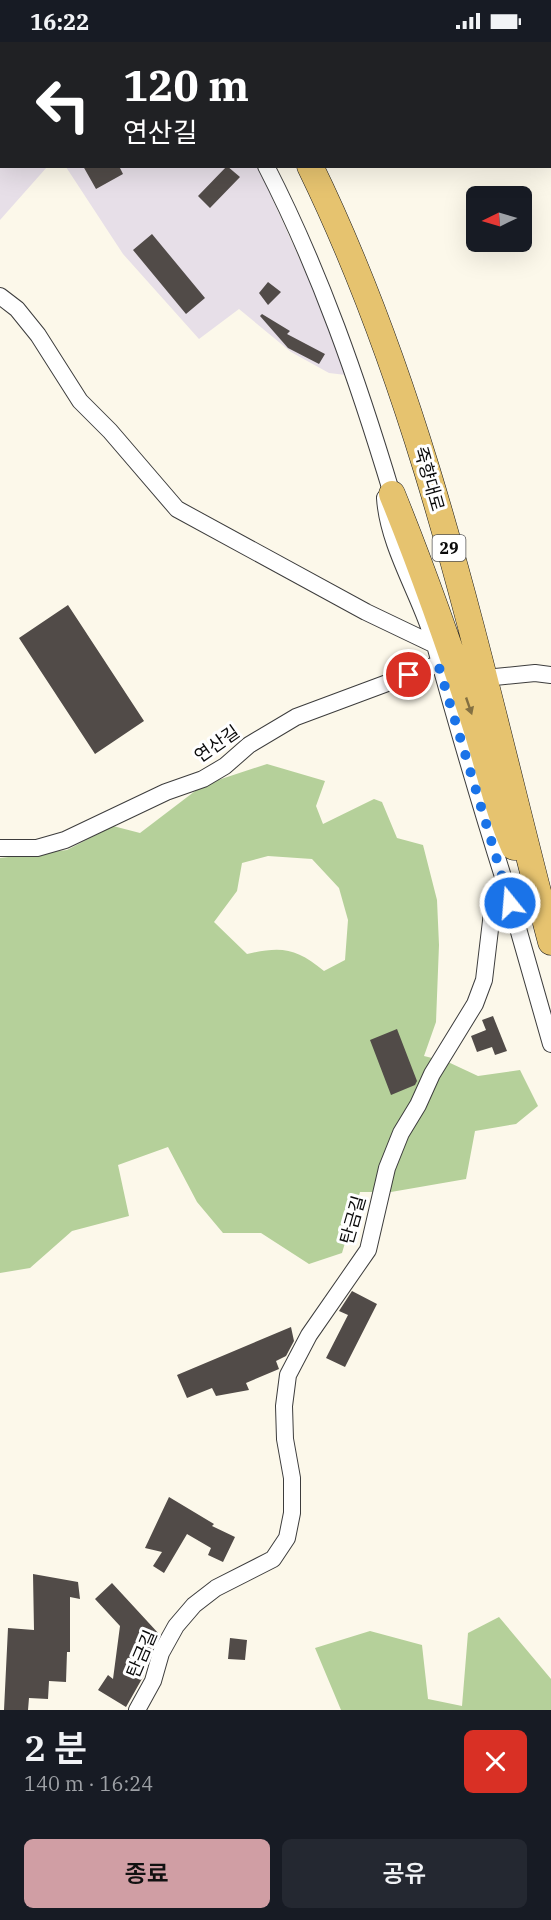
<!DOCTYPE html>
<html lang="ko">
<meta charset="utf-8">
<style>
:root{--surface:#171b24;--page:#242831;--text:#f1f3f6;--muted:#9ea1a6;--accent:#d09ea4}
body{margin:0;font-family:"IBM Plex Serif","Noto Sans KR",serif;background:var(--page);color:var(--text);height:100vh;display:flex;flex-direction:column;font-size:22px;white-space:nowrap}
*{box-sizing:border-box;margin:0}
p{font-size:20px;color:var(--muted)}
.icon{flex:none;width:33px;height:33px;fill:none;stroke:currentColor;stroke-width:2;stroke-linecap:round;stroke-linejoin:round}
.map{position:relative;height:1668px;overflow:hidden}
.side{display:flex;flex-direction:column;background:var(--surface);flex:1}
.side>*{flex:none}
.banner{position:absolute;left:0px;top:0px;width:552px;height:126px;box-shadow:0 6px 24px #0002;background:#202124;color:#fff;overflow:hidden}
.needle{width:39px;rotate:265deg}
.buttons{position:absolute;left:466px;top:144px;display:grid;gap:12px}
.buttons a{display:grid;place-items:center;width:66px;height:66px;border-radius:9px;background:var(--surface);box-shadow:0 6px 24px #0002;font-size:30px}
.pin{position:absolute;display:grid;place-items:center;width:51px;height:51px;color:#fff;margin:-26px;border:3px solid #fff;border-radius:50%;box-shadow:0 2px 6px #0007}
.me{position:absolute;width:66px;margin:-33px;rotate:343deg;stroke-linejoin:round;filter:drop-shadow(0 0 4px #0008)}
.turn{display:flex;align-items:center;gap:21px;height:126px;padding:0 24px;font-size:27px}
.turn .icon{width:78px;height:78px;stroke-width:2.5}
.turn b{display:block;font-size:42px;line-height:51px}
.round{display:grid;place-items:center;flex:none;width:63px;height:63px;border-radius:9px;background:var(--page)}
.head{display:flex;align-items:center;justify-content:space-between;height:102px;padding:0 24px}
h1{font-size:36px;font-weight:600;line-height:45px}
.action{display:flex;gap:12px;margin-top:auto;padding:12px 24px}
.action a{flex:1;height:69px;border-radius:9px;background:var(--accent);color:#111;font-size:24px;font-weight:600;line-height:69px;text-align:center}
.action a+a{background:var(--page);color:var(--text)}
.status{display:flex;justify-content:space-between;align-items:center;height:42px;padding:0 30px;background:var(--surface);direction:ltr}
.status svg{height:16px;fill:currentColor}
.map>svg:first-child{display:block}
.industrial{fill:#e7dfe8}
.forest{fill:#b5d09a;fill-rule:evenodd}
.building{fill:#514b48}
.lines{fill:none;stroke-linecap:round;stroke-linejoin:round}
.street-casing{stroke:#3d3d3d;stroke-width:18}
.primary-casing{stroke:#1b1b1b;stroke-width:27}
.street{stroke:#fff;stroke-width:16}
.primary{stroke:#e6c36f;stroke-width:26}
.oneway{fill:#837042}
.route{stroke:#1a73e8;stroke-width:10;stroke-dasharray:0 18}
.labels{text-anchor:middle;stroke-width:6;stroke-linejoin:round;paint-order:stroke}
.shield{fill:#fff;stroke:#545454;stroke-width:1.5}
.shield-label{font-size:16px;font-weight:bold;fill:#0a0a0a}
.street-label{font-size:18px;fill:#0a0a0a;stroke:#fff}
</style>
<div class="status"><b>16:22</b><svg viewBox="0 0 49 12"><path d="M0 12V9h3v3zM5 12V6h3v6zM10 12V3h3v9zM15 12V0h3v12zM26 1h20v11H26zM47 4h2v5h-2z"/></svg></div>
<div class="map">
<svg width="551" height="1668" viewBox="0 0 551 1668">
<rect width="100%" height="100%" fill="#fcf8ea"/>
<path class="industrial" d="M0 0 177 1 2 2V124L47 125 0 178Z
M66 125H258L324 271 346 333 329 331 291 310 239 267 199 297 123 212Z"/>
<path class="forest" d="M267 722 325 739 316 764 323 782 374 757 382 760 397 796 423 803 437 858 439 903 436 980 424 1014 448 1020 478 1034 520 1028 538 1064 516 1082 475 1089 466 1137 391 1150H360L342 1211 309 1222 261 1191H223L197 1160 168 1105 118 1123 129 1174 72 1189 30 1226 0 1231V816L67 808 113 784 140 791 203 743ZM268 814 312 817 339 846 348 878 345 918 324 929C296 906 282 904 247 912L214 880 237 849 242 821Z
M499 1575 551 1637V1668H341L315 1606 370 1589 422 1603 428 1657 462 1664 468 1591Z"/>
<path class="building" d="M83 124H119L123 132 96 147Z
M227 124 240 135 210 166 198 154Z
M152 192 205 256 186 272 133 208Z
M268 240 281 250 268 263 259 251Z
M262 272 290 289 287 292 325 312 319 322 288 306 260 274Z
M68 563 144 679 95 712 19 596Z
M493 974 507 1009 495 1013 492 1005 477 1010 471 994 486 988 482 978Z
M397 987 417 1039 415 1043 391 1053 370 998Z
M352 1249 377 1262 345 1325 326 1316 348 1273 339 1269Z
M291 1285 294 1299 286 1314 276 1319 279 1327 246 1341 249 1348 216 1354 212 1346 187 1356 177 1333Z
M169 1455 214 1482 212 1484 235 1495 223 1520 208 1513 211 1506 187 1492 164 1531 153 1524 162 1510 145 1506Z
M33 1532 78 1540 80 1557 70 1555V1610H67L66 1640 49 1639 48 1657 29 1656 28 1668H4L8 1586 34 1588Z
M112 1541 159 1592 151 1607 140 1618 147 1621 143 1635 126 1665 98 1648 108 1633 113 1637 120 1584 95 1557Z
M230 1596 247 1598 245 1618 228 1617Z"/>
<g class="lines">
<defs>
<path id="street" d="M182 0 183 2
M266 124C320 229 358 339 392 452L385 456C388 505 422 556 435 603 457 683 480 762 505 841
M0 254 17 267 38 293 80 359 110 389 177 467 366 570 435 603
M485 636 535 631 551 633
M0 806H37L65 798 166 750 203 737 225 724 249 703 296 675 449 618
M137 1668 153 1639 161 1611 176 1584 194 1563 216 1546 273 1517 287 1496 292 1471V1436L285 1397 284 1364 288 1333 309 1293 368 1208 387 1126 401 1091 418 1063 432 1032 475 962 484 938 493 862 505 841 551 1002"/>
<path id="primary" d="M234 0 235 2
M261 0V2
M310 124C430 370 482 638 551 900
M392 452C422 526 449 602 474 679 488 722 496 764 514 805"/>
</defs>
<use href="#street" class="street-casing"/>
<use href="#primary" class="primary-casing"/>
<use href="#street" class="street"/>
<use href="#primary" class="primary"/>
</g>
<defs><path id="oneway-solid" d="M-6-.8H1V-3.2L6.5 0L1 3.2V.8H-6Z" transform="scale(1.5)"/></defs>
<use class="oneway" href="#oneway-solid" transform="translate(469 664) rotate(71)"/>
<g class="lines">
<path class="route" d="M409 633 438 622 510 861"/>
</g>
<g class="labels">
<rect class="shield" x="432.5" y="493" width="33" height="26" rx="4.5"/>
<g class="shield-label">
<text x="449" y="512">29</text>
</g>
<g class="street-label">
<text transform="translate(429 437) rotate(74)" y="6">죽향대로</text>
<text transform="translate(217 702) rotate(-35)" y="6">연산길</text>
<text transform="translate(353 1178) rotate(-74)" y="6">탄금길</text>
<text transform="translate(142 1612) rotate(-67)" y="6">탄금길</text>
</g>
</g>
</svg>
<div class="buttons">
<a><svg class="needle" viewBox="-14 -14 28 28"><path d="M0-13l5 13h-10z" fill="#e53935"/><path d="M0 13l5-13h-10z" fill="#9ea1a6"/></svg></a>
</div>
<div class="pin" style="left:409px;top:633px;background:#d93025"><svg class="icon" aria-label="arrive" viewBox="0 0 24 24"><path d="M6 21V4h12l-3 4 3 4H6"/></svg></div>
<svg class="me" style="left:510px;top:861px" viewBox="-20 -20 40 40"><circle r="17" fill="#1a73e8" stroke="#fff" stroke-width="3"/><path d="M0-11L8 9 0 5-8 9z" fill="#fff"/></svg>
<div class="banner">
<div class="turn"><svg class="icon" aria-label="left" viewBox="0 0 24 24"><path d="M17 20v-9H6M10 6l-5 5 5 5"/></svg><div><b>120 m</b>연산길</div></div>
</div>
</div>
<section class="side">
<div class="head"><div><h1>2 분</h1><p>140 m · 16:24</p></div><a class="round" style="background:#d93025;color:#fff"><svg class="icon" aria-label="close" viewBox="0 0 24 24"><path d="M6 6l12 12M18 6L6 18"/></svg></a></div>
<div class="action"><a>종료</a><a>공유</a></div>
</section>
